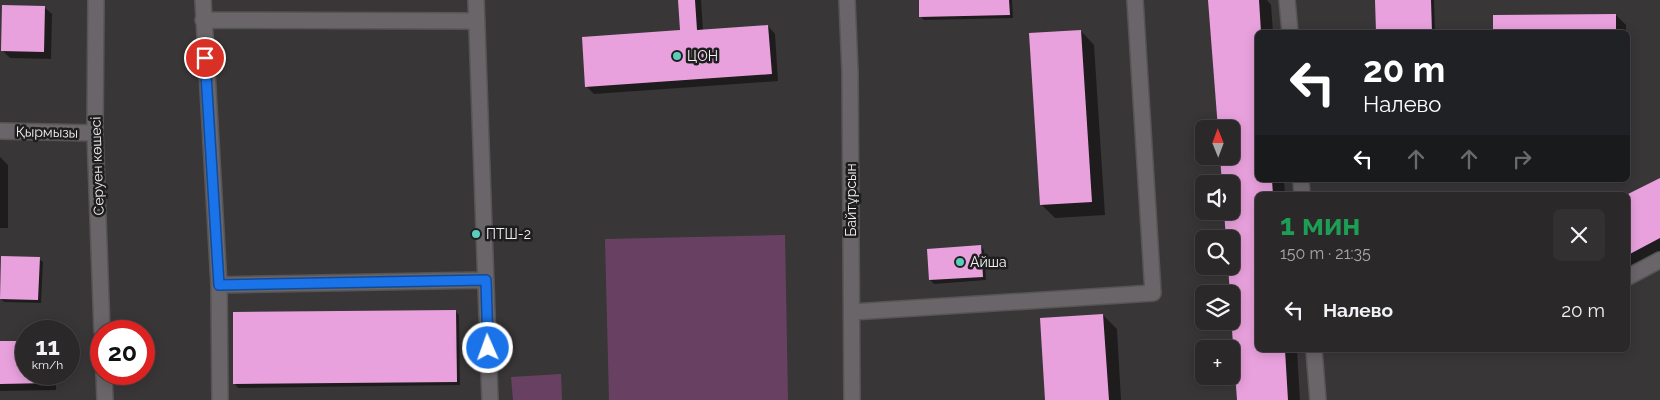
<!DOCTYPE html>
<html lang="ru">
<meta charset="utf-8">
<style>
:root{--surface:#2b282a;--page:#333032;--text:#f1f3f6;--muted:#a6a6a8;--line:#474447}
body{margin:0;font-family:Raleway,sans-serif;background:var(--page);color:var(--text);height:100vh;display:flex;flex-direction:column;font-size:19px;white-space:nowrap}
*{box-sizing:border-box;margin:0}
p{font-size:16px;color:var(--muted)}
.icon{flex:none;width:28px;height:28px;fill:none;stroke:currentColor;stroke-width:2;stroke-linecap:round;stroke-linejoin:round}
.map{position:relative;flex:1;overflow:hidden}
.details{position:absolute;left:1255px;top:192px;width:375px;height:160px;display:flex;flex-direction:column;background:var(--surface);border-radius:8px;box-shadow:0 2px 12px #0003,0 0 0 1px var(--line)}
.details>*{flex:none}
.top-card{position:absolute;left:1255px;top:30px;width:375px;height:152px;border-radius:8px;box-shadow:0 2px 12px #0003,0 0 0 1px var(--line);background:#202124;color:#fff;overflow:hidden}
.needle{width:32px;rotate:359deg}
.controls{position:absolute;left:1195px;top:120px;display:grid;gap:10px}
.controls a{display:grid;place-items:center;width:45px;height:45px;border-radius:8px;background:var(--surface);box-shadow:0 2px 12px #0003,0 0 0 1px var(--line);font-size:25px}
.speed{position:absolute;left:15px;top:320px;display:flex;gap:10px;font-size:25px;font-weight:700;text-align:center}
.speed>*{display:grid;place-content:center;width:65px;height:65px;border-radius:50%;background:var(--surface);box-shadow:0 2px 12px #0003,0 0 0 1px var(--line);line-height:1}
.speed small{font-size:12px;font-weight:400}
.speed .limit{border:8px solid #d22;background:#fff;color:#111}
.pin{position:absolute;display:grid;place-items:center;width:42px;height:42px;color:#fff;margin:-21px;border:2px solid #fff;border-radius:50%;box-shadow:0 1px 5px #0007}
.me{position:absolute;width:55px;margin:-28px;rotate:358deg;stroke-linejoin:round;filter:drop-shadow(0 0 4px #0008)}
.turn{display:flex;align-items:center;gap:18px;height:105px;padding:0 25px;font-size:22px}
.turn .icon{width:65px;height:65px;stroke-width:2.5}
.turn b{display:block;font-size:35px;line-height:42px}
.lanes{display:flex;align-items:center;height:48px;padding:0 25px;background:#0003;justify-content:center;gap:25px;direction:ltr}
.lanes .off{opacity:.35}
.round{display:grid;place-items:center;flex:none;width:52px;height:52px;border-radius:8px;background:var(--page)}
.summary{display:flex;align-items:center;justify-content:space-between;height:85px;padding:0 25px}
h1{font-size:30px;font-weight:700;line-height:38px;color:#1e9e55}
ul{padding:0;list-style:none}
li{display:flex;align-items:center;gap:15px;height:65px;padding:0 25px}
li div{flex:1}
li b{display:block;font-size:19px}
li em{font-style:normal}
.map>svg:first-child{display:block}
.green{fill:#684162}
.shadow{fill:#0007}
.building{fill:#e9a1dd}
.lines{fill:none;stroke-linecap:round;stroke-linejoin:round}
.minor-casing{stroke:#575456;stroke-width:18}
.minor{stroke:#696568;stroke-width:15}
.route-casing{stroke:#114b97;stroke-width:12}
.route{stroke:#1a73e8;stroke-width:9}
.poi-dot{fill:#5acebd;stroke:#1f1e1f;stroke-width:2}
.labels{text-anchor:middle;stroke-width:5;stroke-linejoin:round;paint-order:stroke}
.poi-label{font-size:14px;fill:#f4f2f4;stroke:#1f1e1f;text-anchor:start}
.street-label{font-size:14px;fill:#f4f2f4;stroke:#1f1e1f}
</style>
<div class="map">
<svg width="1660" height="400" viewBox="0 0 1660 400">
<rect width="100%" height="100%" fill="#393638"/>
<path class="green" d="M785 235 788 400H609L605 239Z
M561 374 562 400H513L511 377Z"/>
<path class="shadow" d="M679 0H701L703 31 768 26 775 34 778 81 594 94 587 87 681 31Z
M920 0H1012L1013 18 924 20 920 16Z
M1210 0H1267L1271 5 1273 32H1258V180H1284L1285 195H1258V350H1297L1300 400H1239L1231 266V129Z
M1376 0H1434L1435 32H1377Z
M44 7 52 14 51 59 10 58 2 50Z
M1616 15 1626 25V32H1495L1494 16Z
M1081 31 1094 45 1105 215 1055 218 1042 205Z
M0 157 8 165V228H0Z
M1660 179V258L1628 275V196Z
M980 246 984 250 986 280 934 284 930 280Z
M39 259 43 262 41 303 4 302 1 299Z
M455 311 459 315 460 385 238 388 235 384Z
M1103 315 1117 329 1121 400H1047Z
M26 342V374H56V390L0 391V343Z"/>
<path class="building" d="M678 0H695L697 30 768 25 772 74 585 87 582 37 680 30Z
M919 0H1009L1010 15 919 17Z
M1208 0H1259L1261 32H1258V180H1272L1273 195H1258V350H1285L1288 400H1237L1231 316V294H1230L1228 266H1231V239H1226L1224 211H1231V184H1222L1220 156H1231V129H1218Z
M1375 0H1431L1432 32H1376Z
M2 5 45 6 44 52 1 51Z
M1616 14V32H1493V15Z
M1081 30 1092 202 1040 205 1029 33Z
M1660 178V238L1628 255V194Z
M981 245 983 277 929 280 927 249Z
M1 256 40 257 38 300 0 299Z
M456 310 457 382 233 384V312Z
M1103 314 1109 400H1045L1040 318Z
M0 341H26V374H49L50 383 0 384Z"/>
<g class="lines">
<defs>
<path id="minor" d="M96 0 95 133 102 331
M203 0 219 285 220 400
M476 0 490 400
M847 0 850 72 852 400
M1287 0 1290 32
M203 20 477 21
M0 131 95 133
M1301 180 1302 195
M1628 277 1660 260
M219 285 486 280
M852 312 1153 293 1135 0
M1314 350 1318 400
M104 374 105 400"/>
</defs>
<use href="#minor" class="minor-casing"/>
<use href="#minor" class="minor"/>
</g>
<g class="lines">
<defs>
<path id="route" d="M205 58 219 285 486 280 488 348"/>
</defs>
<use href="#route" class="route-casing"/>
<use href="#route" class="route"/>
</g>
<g class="poi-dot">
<circle cx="677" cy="56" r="5"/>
<circle cx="476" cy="234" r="5"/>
<circle cx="960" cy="262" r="5"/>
</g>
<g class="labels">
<g class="poi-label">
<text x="687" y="61">ЦОН</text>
<text x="486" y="239">ПТШ-2</text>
<text x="970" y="267">Айша</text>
</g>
<g class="street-label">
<text transform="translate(47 132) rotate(1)" y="5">Қырмызы</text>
<text transform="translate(97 166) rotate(-92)" y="5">Серуен көшесі</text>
<text transform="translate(851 200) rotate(-90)" y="5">Байтұрсын</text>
</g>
</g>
</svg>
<div class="controls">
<a><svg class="needle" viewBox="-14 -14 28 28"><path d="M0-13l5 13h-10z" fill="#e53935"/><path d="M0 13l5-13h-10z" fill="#a6a6a8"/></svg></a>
<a><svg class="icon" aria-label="sound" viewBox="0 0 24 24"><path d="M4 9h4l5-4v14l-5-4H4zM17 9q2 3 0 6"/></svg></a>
<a><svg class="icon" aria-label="search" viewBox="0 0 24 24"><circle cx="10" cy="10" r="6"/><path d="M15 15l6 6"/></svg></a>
<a><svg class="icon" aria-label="layers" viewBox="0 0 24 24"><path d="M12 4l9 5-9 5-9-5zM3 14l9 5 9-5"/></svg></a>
<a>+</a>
</div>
<div class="speed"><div>11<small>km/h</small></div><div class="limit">20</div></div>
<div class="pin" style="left:205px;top:58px;background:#d93025"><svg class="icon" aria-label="arrive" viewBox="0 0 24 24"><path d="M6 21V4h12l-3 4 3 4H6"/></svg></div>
<svg class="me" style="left:488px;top:348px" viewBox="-20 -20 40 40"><circle r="17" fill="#1a73e8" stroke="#fff" stroke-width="3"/><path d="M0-11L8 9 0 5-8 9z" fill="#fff"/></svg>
<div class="top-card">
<div class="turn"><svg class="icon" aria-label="left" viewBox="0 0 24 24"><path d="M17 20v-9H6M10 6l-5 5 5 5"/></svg><div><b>20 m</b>Налево</div></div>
<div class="lanes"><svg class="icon" aria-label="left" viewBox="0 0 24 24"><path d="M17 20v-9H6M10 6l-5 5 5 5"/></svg><svg class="icon off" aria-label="ahead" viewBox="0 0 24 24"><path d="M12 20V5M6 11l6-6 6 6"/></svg><svg class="icon off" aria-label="ahead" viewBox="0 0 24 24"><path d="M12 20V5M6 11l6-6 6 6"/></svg><svg class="icon off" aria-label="right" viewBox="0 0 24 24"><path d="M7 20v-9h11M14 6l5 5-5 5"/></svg></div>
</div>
<section class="details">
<div class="summary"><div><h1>1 мин</h1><p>150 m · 21:35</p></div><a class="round"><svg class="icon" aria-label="close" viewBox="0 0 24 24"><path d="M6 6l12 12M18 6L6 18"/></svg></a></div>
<ul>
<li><svg class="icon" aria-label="left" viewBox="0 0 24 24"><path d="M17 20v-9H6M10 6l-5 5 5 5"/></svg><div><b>Налево</b></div><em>20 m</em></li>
</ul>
</section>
</div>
